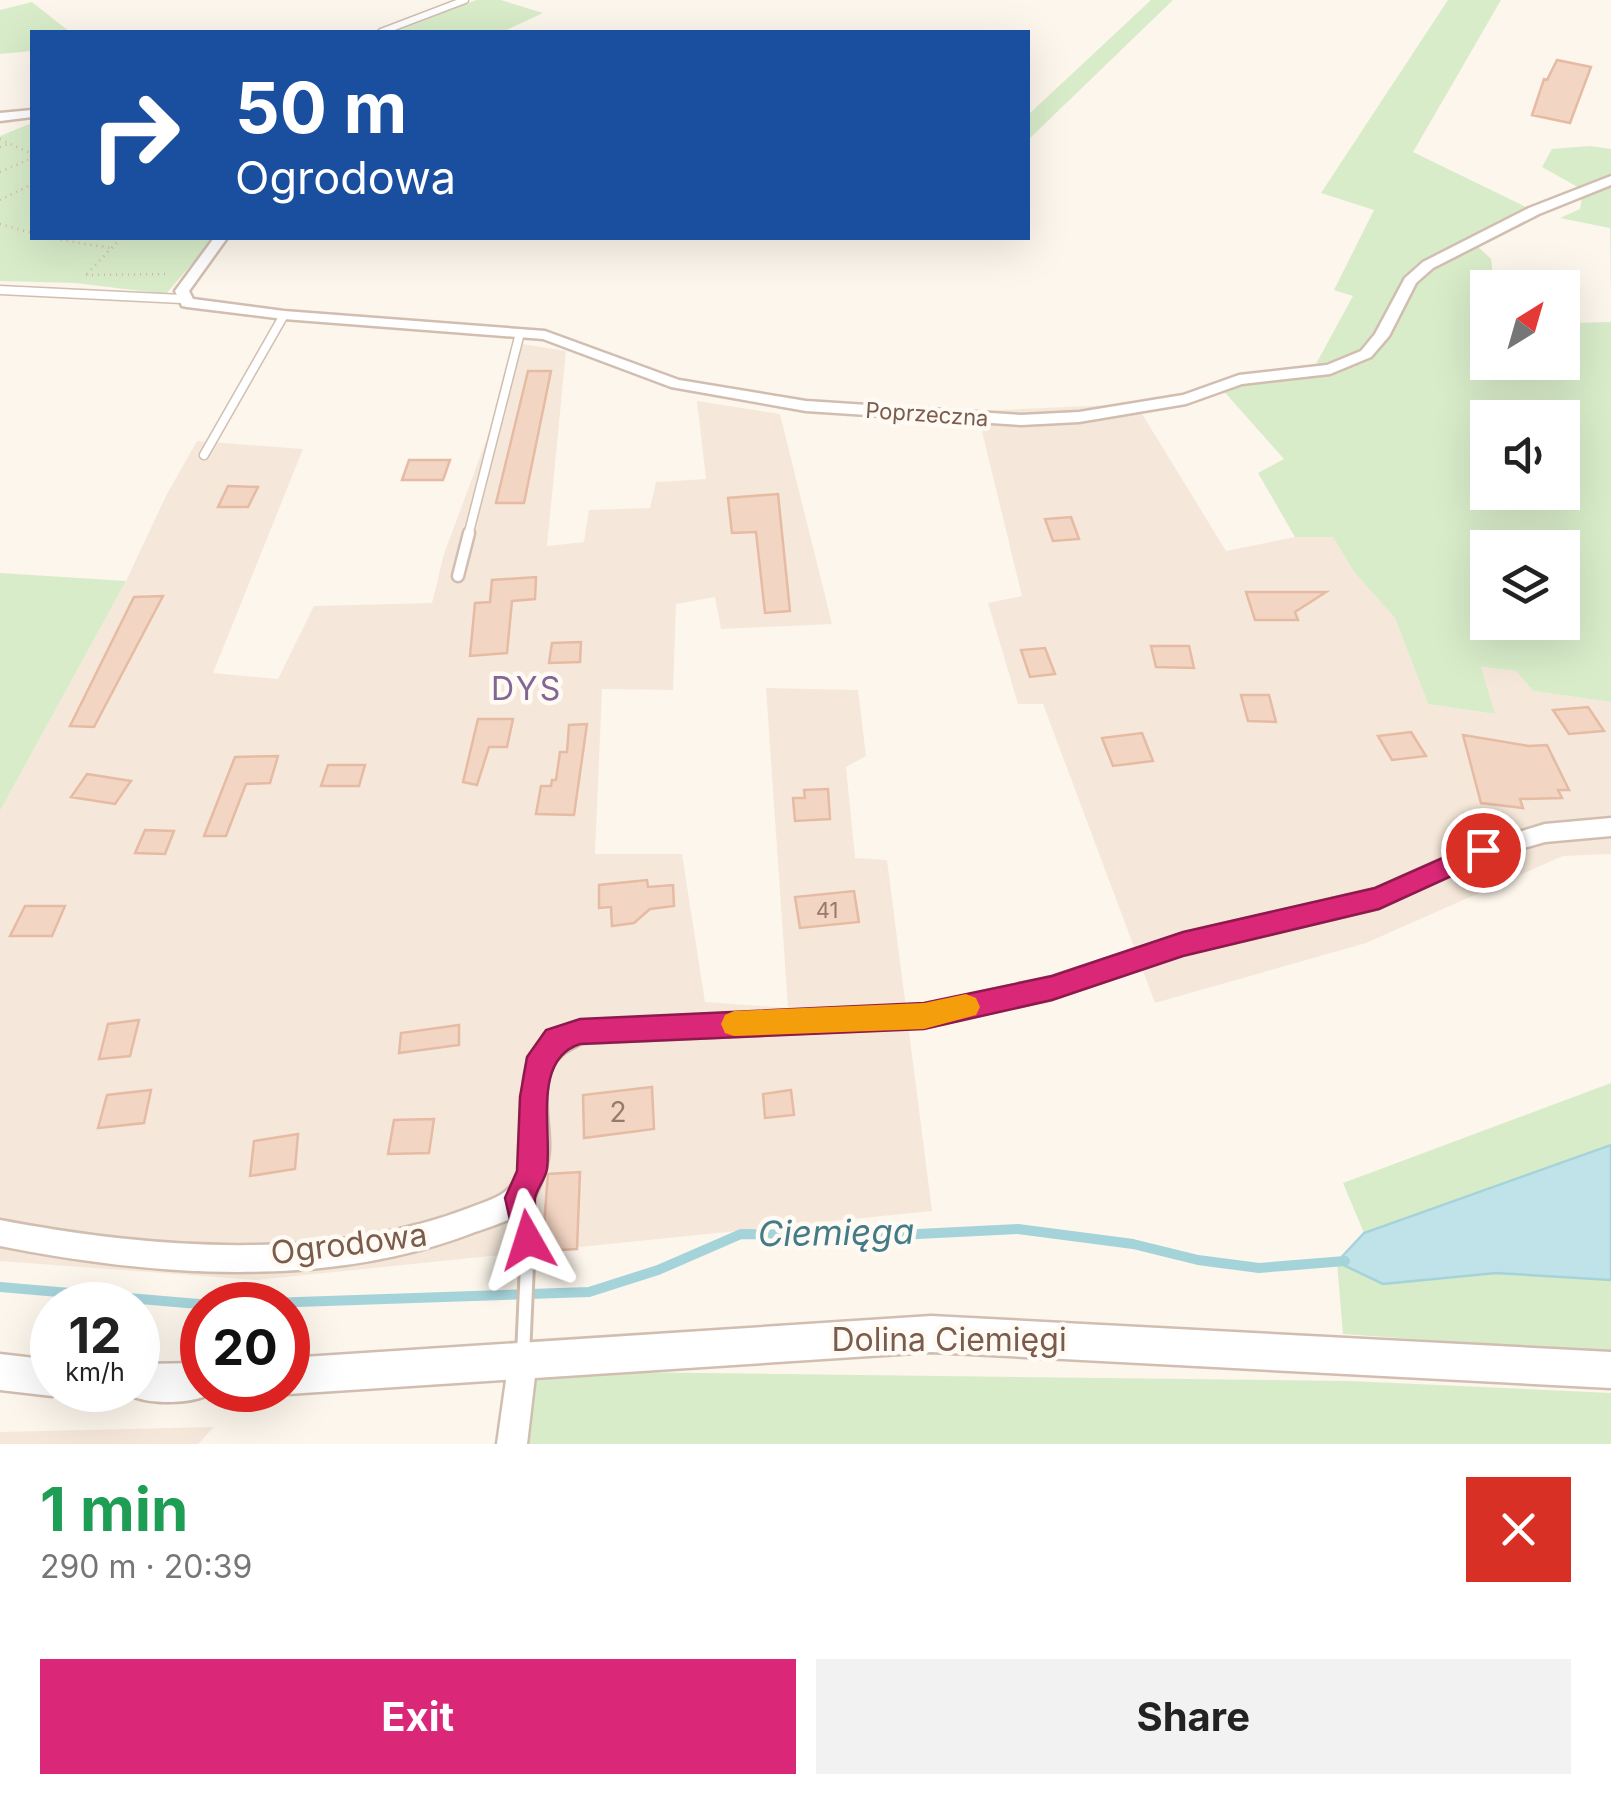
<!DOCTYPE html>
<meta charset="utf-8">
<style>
:root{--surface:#fff;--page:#f2f2f2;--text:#222;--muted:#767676;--accent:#db2777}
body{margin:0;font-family:Inter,sans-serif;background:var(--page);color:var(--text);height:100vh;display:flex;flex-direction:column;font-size:38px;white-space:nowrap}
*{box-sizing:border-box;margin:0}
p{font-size:32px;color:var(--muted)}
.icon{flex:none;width:55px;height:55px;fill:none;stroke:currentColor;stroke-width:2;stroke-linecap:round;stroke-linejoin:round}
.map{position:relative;height:1444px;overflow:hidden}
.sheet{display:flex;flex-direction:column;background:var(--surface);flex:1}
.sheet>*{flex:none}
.banner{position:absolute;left:30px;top:30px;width:1000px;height:210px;border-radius:0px;box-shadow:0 10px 40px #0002;background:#1a4fa0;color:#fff;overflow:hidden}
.needle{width:65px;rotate:37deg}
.tools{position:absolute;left:1470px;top:270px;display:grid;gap:20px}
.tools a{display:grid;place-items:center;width:110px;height:110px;border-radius:0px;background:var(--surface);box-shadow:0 10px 40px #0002;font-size:50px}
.speed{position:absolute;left:30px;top:1282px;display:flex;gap:20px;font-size:50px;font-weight:700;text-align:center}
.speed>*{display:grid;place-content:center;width:130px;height:130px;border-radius:50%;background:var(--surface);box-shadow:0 10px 40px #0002;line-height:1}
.speed small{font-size:25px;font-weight:400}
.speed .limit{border:15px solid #d22;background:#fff;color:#111}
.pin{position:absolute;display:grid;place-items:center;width:85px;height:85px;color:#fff;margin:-42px;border:5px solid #fff;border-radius:50%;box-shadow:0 2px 10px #0007}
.me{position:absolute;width:110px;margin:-55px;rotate:354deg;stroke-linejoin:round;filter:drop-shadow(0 0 8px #0008)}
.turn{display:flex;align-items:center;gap:35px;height:210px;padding:0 40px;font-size:45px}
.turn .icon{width:130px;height:130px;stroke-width:2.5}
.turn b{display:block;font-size:70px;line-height:85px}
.round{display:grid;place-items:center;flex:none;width:105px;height:105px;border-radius:0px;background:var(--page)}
.summary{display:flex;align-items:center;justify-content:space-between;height:170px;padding:0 40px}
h1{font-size:60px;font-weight:700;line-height:75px;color:#1e9e55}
.cta{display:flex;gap:20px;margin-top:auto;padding:20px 40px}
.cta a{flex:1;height:115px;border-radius:0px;background:var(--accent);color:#fff;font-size:40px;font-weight:700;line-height:115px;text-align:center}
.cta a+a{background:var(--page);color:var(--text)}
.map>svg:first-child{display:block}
.residential{fill:#f5e8da}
.green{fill:#d8ecc9;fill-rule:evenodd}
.water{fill:#bfe3e8;stroke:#a5d3da;stroke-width:2.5}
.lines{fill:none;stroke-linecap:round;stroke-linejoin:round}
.stream{stroke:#a5d3da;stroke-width:10}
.building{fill:#f3d5c3;stroke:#e6bba3;stroke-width:2.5}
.service-far3-casing{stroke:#d1beb0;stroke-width:9}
.service-far2-casing{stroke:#d1beb0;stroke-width:11}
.service-far1-casing{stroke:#d1beb0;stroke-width:15}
.service-casing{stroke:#d1beb0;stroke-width:18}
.minor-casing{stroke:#d1beb0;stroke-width:5}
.tertiary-casing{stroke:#d1beb0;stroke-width:5}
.path{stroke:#d9b8a5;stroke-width:2.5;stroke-dasharray:1 5;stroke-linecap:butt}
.service-far3{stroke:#fff;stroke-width:6}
.service-far2{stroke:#fff;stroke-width:8}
.service-far1{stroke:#fff;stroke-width:10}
.service{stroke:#fff;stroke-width:12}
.minor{fill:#fff;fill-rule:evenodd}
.tertiary{fill:#fff;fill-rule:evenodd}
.route{fill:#db2777;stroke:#8e194d;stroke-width:2.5}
.slow{fill:#f59e0b}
.labels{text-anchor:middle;stroke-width:9;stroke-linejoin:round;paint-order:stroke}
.far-street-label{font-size:22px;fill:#7a5c4d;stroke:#fffaf3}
.number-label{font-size:22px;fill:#987a6a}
.near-number-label{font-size:28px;fill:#987a6a}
.quarter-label{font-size:32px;letter-spacing:2.5px;fill:#846695;stroke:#fffaf3}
.near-street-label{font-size:32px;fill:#7a5c4d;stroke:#fffaf3}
.near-water-label{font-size:35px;font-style:italic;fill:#437c86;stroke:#fffaf3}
</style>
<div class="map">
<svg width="1611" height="1444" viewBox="0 0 1611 1444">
<rect width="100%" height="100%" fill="#fdf6ec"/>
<path class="residential" d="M522 344 566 351 547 546 584 542 589 510 650 508 656 482 706 479 697 401 780 414 832 624 721 629 715 597 676 604 673 690 602 689 595 854H682L705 1002 788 1008 766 688 858 690 866 756 846 767 855 858 887 860 932 1211 256 1280 0 1261V811L126 581 167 494 197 441 303 449 213 673 278 679 314 606 432 603 444 554Z
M1136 404 1226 551 1295 537H1333L1354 572 1395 618 1428 704 1494 714 1480 667 1516 671 1533 691 1611 702V854L1563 856 1366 943 1155 1003 1043 704H1018L988 603 1022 596 977 411Z
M214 1427 198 1444H0V1432Z"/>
<path class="green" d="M476 0H501L543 13 502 32H395Z
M1151 0H1173L1028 140V115Z
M1448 0H1501L1413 152 1534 211 1473 242 1491 259 1493 276 1509 287 1488 288V362H1562L1563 318 1573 323 1611 322V702L1533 691 1516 671 1481 667 1495 714 1428 704 1395 618 1354 572 1333 537H1295L1258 473 1284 459 1220 387 1311 373 1353 296 1334 290 1374 210 1321 193ZM1488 418H1562V492H1488ZM1488 548H1562V622H1488Z
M32 2 70 32H32V51L0 54V10Z
M32 123V238H214L166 294 76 283 0 281V136Z
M1590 146 1611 149V300L1610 228 1560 218 1580 209 1583 190 1542 167 1552 149Z
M0 573 126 581 0 811Z
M1611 1083V1353L1343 1334 1337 1262 1364 1233 1343 1183Z
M538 1371 1350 1381 1611 1393V1444H527Z"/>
<path class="water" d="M1611 1145V1280L1496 1273 1383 1284 1337 1262 1364 1233Z"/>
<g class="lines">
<path class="stream" d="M0 1287 210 1305 589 1292 658 1270 741 1234 878 1236 1018 1229 1133 1244 1198 1260 1259 1268 1345 1261"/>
</g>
<path class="building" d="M1557 60 1591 67 1570 123 1532 115 1544 79 1547 80Z
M528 371H551L524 503H496Z
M409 460H450L443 480H402Z
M228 486 258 487 248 507H218Z
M778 494 790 611 765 613 756 532 732 533 728 498Z
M1071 517 1079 539 1053 541 1045 519Z
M536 577 535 599 512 601 507 653 470 656 475 603 490 602 492 580Z
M1246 592H1326L1295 612 1298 620H1255Z
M163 596 94 727 70 726 134 597Z
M581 642 580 662 549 663 552 643Z
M1151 646H1189L1194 668 1156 667Z
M1045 648 1055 674 1030 677 1021 650Z
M1241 695H1269L1276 722 1248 721Z
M1588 707 1604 731 1569 734 1553 710Z
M478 719H513L507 747H489L477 785 463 782Z
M587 724 574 815 536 814 541 786H551L552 780H556L560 752H567L569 725Z
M1411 732 1426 756 1392 760 1378 736Z
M1142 733 1153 761 1113 766 1102 738Z
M1463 735 1529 746 1547 745 1569 790H1558L1562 798 1520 799 1523 808 1481 803Z
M278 756 270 783 246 784 226 836H204L235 757Z
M328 765H365L359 786H321Z
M87 774 131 781 115 804 71 797Z
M828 789 830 819 795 821 793 798H805L804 790Z
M145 830 174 831 165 854 135 853Z
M647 880 648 887 673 885 674 906 650 909 634 923 612 926 611 907 599 908V885Z
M854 891 859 922 800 928 795 897Z
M25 906H65L52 936H10Z
M139 1020 130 1056 99 1059 108 1024Z
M459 1025V1045L399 1053 401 1033Z
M652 1087 654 1129 584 1138 583 1095Z
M151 1090 144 1123 98 1128 107 1095Z
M791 1090 794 1115 765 1118 763 1094Z
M434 1119 429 1153 388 1154 394 1120Z
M298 1134 295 1169 250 1176 254 1141Z
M580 1172 577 1249 542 1251 548 1174Z"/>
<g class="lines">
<defs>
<path id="service-far3" d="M381 32 465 0"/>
<path id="service-far2" d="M0 290 182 299
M204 455 284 315
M468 536 520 333"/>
<path id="service-far1" d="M458 576 469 533"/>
<path id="service" d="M520 1199 528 1241 523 1356"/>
<path id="minor" d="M32 110V117L0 121V113Z
M1611 176V185L1539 214 1433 268 1416 283 1389 336 1371 357 1330 374 1242 384 1186 404 1079 422 1021 425 806 411 671 387 543 339 284 319 187 307 182 306 175 291 214 238H227L189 291 193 299 284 311 545 331 679 380 806 401 1021 415 1079 412 1183 395 1239 375 1327 365 1361 351 1375 334 1405 278 1423 262 1529 208Z
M1611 818V836L1545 842 1482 860 1379 908 1183 954 1052 999 924 1027 582 1043C570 1049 559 1054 553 1066 540 1089 550 1124 549 1149 548 1168 542 1183 533 1200 523 1218 494 1225 475 1232 327 1290 152 1276 0 1246V1220C146 1248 327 1263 469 1208 484 1202 505 1197 514 1182 550 1121 481 1059 580 1021L924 1005 1052 977 1183 934 1375 889 1469 847 1545 824Z
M523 1345 533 1349 537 1359 527 1444H497L509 1359 513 1349Z"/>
<path id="tertiary" d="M931 1316 1611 1352V1388L931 1352 288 1394 278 1390H288V1358Z
M0 1354 52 1360V1390L65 1391 52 1396 0 1390Z
M202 1363V1390H216C201 1405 138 1407 123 1390H138V1364Z"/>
</defs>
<use href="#service-far3" class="service-far3-casing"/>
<use href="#service-far2" class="service-far2-casing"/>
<use href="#service-far1" class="service-far1-casing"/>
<use href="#service" class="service-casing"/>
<use href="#minor" class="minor-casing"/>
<use href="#tertiary" class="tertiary-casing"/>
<path class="path" d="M0 139 32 154
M0 147 10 143
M0 172 32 158
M0 200 32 184
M0 224 32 233
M49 238 111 248
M87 274 121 238
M86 275 170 274"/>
<use href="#service-far3" class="service-far3"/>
<use href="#service-far2" class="service-far2"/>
<use href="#service-far1" class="service-far1"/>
<use href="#service" class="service"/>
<use href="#minor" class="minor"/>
<use href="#tertiary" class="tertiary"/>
</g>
<path class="route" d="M1483 840 1491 843 1495 850 1491 858 1379 909 1183 956 1052 1000 924 1029 580 1044C532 1059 552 1130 547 1169 545 1180 537 1188 535 1198 533 1217 547 1232 539 1251L528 1256 517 1251 505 1198 517 1171 520 1097 527 1057 546 1030 580 1019 924 1003 1052 976 1183 932 1375 888Z"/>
<path class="slow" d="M966 994 976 998 980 1007 976 1015 924 1029 734 1036 725 1033 721 1024 725 1015 734 1011 924 1003Z"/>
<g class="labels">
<g class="far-street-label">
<text transform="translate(927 414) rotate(4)" y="8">Poprzeczna</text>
</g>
<g class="number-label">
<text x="827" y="918">41</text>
</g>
<g class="near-number-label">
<text x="618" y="1122">2</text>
</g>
<g class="quarter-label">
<text x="527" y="700">DYS</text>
</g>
<g class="near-street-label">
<text transform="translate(349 1244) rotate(-7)" y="11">Ogrodowa</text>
<text x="949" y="1351">Dolina Ciemięgi</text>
</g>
<g class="near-water-label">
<text transform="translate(836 1233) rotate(-1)" y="12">Ciemięga</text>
</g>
</g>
</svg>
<div class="tools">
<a><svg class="needle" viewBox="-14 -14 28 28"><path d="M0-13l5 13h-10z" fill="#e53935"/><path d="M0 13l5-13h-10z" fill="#767676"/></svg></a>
<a><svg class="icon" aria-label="sound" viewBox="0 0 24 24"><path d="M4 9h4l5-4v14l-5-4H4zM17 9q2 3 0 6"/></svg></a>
<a><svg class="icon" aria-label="layers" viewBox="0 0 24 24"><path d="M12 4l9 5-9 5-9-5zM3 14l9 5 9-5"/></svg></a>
</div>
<div class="speed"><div>12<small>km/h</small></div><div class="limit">20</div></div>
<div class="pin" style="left:1483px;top:850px;background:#d93025"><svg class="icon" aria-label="arrive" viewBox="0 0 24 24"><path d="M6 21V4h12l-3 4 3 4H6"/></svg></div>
<svg class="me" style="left:528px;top:1240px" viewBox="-20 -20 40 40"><path d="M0-17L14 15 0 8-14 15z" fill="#db2777" stroke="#fff" stroke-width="4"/></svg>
<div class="banner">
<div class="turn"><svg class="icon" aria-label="right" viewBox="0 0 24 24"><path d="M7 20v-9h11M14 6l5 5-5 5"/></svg><div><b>50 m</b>Ogrodowa</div></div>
</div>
</div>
<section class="sheet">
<div class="summary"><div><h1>1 min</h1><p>290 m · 20:39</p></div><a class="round" style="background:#d93025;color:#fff"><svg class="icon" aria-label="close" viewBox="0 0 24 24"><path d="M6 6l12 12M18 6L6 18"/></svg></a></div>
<div class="cta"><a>Exit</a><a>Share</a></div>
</section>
